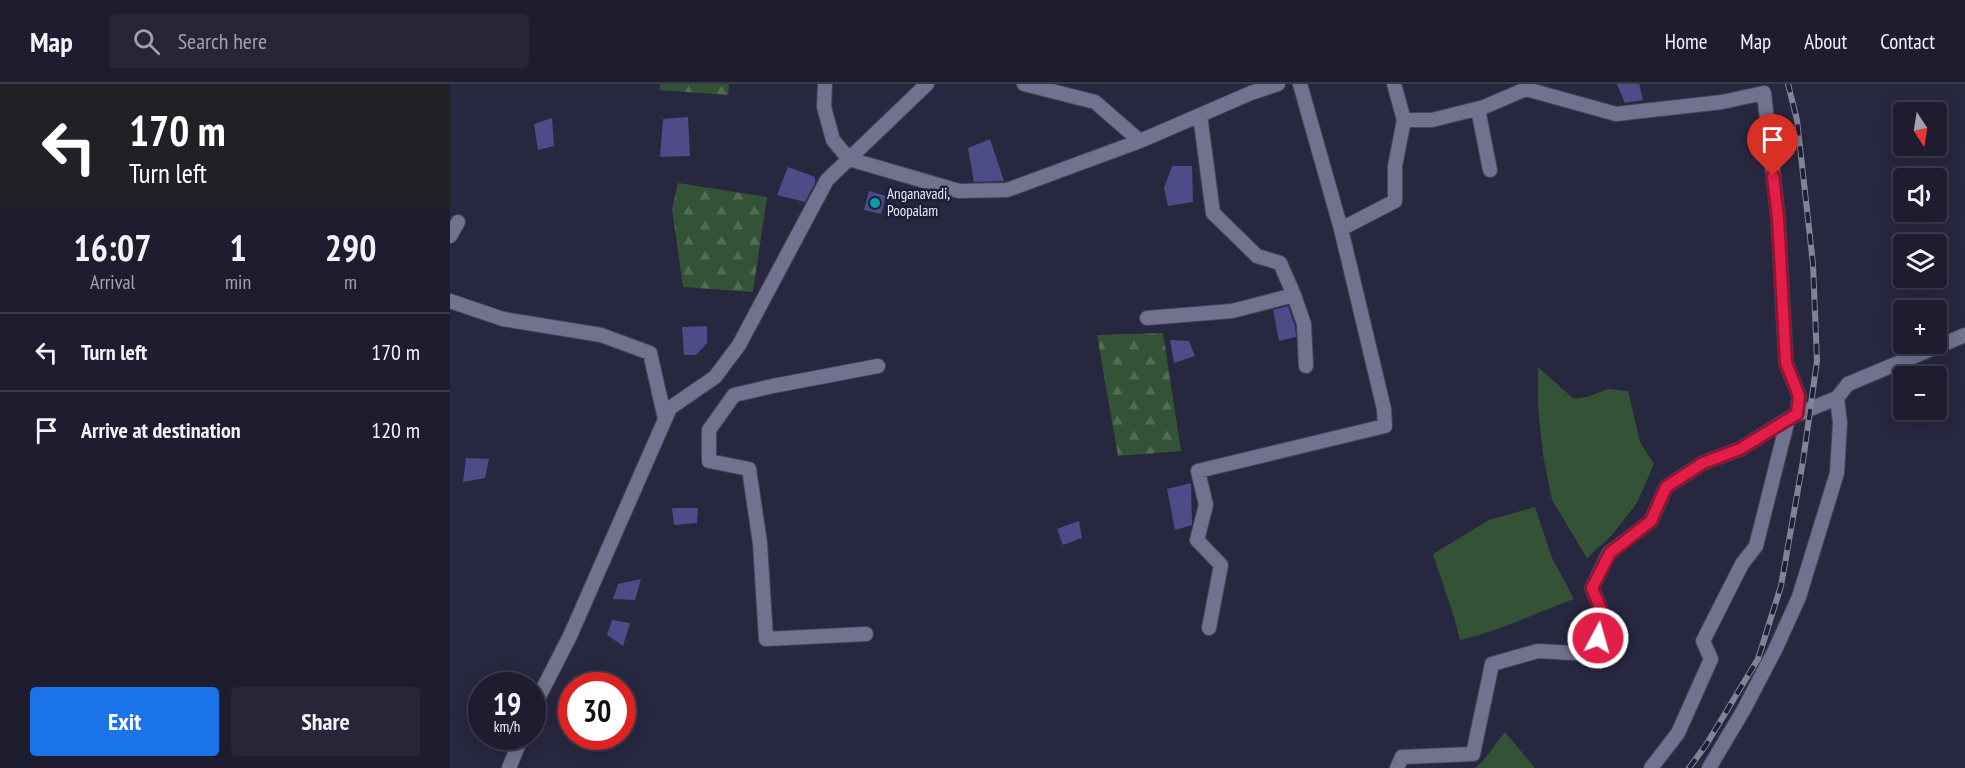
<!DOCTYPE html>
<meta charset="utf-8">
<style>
:root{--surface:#1e1d30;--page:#262638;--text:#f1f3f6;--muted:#a1a2ab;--line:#3c3b4c;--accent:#1a73e8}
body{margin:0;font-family:"PT Sans Narrow",sans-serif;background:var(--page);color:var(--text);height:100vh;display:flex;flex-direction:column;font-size:22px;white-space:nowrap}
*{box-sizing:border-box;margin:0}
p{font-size:20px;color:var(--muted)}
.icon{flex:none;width:33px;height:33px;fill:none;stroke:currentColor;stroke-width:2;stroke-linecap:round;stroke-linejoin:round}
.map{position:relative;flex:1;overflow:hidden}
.details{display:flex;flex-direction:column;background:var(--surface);width:450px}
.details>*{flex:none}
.hud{background:#202124;color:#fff;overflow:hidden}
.needle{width:39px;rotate:168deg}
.fabs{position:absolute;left:1443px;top:18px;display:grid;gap:12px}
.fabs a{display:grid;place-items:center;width:54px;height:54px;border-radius:6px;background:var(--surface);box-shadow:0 3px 15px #0003,0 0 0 2px var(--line);font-size:30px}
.speed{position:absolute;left:18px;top:588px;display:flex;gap:12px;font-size:30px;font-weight:700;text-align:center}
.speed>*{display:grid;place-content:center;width:78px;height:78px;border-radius:50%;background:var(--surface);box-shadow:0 3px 15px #0003,0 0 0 2px var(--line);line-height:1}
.speed small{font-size:15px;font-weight:400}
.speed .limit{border:9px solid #d22;background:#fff;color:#111}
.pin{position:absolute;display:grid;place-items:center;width:51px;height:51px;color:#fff;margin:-62px -26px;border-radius:50% 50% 50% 0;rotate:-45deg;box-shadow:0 0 6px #0007}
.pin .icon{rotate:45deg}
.me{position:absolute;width:66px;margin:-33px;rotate:6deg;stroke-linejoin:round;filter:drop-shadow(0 0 4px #0008)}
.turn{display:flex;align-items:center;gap:21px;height:126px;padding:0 30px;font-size:27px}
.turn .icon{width:78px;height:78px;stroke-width:2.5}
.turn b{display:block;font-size:42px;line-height:51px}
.eta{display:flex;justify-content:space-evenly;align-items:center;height:102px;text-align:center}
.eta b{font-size:36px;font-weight:700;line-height:42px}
.primary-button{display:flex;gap:12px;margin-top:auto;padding:12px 30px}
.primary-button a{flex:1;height:69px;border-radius:6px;background:var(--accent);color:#fff;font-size:24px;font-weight:700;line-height:69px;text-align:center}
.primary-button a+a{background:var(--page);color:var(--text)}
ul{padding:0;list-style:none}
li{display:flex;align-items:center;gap:18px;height:78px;padding:0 30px;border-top:2px solid var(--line)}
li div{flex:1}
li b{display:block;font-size:22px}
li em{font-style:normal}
header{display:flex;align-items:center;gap:36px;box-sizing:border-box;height:84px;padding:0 30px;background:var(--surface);border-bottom:2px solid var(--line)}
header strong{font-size:28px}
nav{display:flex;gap:33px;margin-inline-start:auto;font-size:21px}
.search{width:420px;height:54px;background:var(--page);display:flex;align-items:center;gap:15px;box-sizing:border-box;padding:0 21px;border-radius:6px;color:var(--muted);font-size:22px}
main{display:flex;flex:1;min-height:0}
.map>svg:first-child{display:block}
.green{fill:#345236}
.forest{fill:url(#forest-firs)}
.building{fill:#4e4c88}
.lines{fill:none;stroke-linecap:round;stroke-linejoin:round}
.minor-casing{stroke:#45455a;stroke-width:16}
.minor{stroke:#71728f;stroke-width:14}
.rail-casing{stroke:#838398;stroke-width:6}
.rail{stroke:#1e1e36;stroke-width:4;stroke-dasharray:11;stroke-linecap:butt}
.route-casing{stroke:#92132f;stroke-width:15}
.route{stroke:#e11d48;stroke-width:10}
.culture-dot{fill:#0f9aa8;stroke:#1e1e36;stroke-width:2}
.labels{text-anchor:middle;stroke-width:5;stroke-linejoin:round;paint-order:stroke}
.poi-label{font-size:15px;fill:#ebecfd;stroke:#1e1e36;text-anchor:start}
</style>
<header>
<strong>Map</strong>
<div class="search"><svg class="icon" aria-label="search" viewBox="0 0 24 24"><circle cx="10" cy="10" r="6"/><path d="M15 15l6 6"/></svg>Search here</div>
<nav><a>Home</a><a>Map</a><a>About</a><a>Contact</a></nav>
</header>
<main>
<section class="details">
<div class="hud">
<div class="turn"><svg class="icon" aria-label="left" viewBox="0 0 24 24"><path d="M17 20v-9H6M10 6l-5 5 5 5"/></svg><div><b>170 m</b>Turn left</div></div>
</div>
<div class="eta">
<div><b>16:07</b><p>Arrival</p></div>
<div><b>1</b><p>min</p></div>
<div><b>290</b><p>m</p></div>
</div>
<ul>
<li><svg class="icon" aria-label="left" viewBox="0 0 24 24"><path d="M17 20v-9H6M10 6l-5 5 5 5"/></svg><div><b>Turn left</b></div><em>170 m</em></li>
<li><svg class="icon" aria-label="arrive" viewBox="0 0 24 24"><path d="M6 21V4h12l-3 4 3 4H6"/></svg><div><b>Arrive at destination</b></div><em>120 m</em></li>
</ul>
<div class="primary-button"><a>Exit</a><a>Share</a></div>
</section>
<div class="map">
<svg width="1515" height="684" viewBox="0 0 1515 684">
<defs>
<pattern id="forest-firs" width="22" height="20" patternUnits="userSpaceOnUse" patternTransform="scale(1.5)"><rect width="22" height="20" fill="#345236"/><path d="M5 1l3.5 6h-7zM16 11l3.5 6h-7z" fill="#526b54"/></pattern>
</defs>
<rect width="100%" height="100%" fill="#282740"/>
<path class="green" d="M1088 283 1124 315 1137 313 1158 305 1178 307 1190 358 1204 380 1187 419 1162 451 1137 474 1102 416 1093 371 1088 323Z
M1085 423 1102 474 1124 515C1086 529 1049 547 1010 556L1004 533 983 470 1039 436Z
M1055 648 1085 684H1025L1033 677Z"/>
<path class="forest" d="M211 0H279L278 11 209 6Z
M228 99 317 113 303 208 233 203 222 125Z
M713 249 731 367 668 372 647 251Z"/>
<path class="building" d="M1167 0H1189L1193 16 1175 19Z
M238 33 240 72 210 73 213 35Z
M102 34 104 62 88 66 84 40Z
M540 55 554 97 524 98 518 64Z
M722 82H742L743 118 718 122 714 104Z
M338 83 365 93V99L355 118 327 111Z
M419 107 436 112 431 130 414 126Z
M838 222 845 242 846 253 829 257 823 226Z
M257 242V259L246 271H234L232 243Z
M720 256 739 257 745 272 724 279Z
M16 374 39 375 35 394 13 398Z
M741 399 742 441 725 446 717 405Z
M222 424H248L247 439 224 441Z
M629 437 632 454 613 461 607 445Z
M191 495 185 516 163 515 168 500Z
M162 536 180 539 173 562 157 551Z"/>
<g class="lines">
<defs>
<path id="minor" d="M375 0 374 23 383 56 399 75 509 107 557 106 690 57 801 9 828 0
M574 0 645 18 690 57
M1028 25 1040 86
M954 36H982L1034 23 1076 5 1166 30 1272 18 1314 9 1328 134 1336 279 1349 312 1347 330
M891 145 945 117V82L954 36 944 0
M0 152 8 138
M844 211 854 240 856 282
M0 217 53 235 151 251 200 269 215 335
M697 234 782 227 844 211 830 179 807 172 763 129 750 31
M759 544 771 481 747 456 756 421 748 387 935 342 934 325 891 145 850 0
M416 550 316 555 310 459 299 385 259 377V346L284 311 323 302 428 282
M82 626 120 552 220 324 265 293 289 261 377 96 477 0
M59 684 72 652
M947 684 952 673 1023 670 1042 580 1088 567 1140 570 1156 538 1142 504 1159 469 1201 437 1216 403 1253 379 1290 365 1343 332 1387 314 1398 300 1515 251
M1201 684 1228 649 1261 575 1253 557 1292 480 1306 462 1338 335
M1259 684 1293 627 1325 566 1349 513 1387 389 1390 339 1387 314"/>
</defs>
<use href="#minor" class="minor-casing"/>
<use href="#minor" class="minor"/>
<defs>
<path id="rail" d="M1239 684 1256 661 1308 575 1331 502 1353 377 1367 277 1363 180 1347 36 1338 0"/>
</defs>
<use href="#rail" class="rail-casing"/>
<use href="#rail" class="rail"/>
</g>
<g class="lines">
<defs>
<path id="route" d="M1148 554 1156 538 1142 504 1160 469 1201 437 1216 403 1253 379 1290 365 1347 330 1349 312 1336 279 1328 134 1323 92"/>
</defs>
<use href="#route" class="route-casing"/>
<use href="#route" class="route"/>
</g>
<circle class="culture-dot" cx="425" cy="119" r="6"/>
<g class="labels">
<g class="poi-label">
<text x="437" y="115">Anganavadi,<tspan x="437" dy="17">Poopalam</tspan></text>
</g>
</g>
</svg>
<div class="fabs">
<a><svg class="needle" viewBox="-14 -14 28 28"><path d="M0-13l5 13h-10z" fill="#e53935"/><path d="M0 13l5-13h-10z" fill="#a1a2ab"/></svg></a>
<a><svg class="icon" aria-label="sound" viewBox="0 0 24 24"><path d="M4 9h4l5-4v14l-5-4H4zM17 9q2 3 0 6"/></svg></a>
<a><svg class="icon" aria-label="layers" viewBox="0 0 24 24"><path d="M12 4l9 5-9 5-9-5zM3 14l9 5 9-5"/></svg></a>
<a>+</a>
<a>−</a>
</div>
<div class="speed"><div>19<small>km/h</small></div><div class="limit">30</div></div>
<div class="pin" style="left:1323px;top:92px;background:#d93025"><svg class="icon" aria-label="arrive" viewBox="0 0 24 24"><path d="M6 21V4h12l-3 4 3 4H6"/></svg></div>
<svg class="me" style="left:1148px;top:554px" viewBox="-20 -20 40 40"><circle r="17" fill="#e11d48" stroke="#fff" stroke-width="3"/><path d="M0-11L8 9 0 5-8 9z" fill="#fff"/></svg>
</div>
</main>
